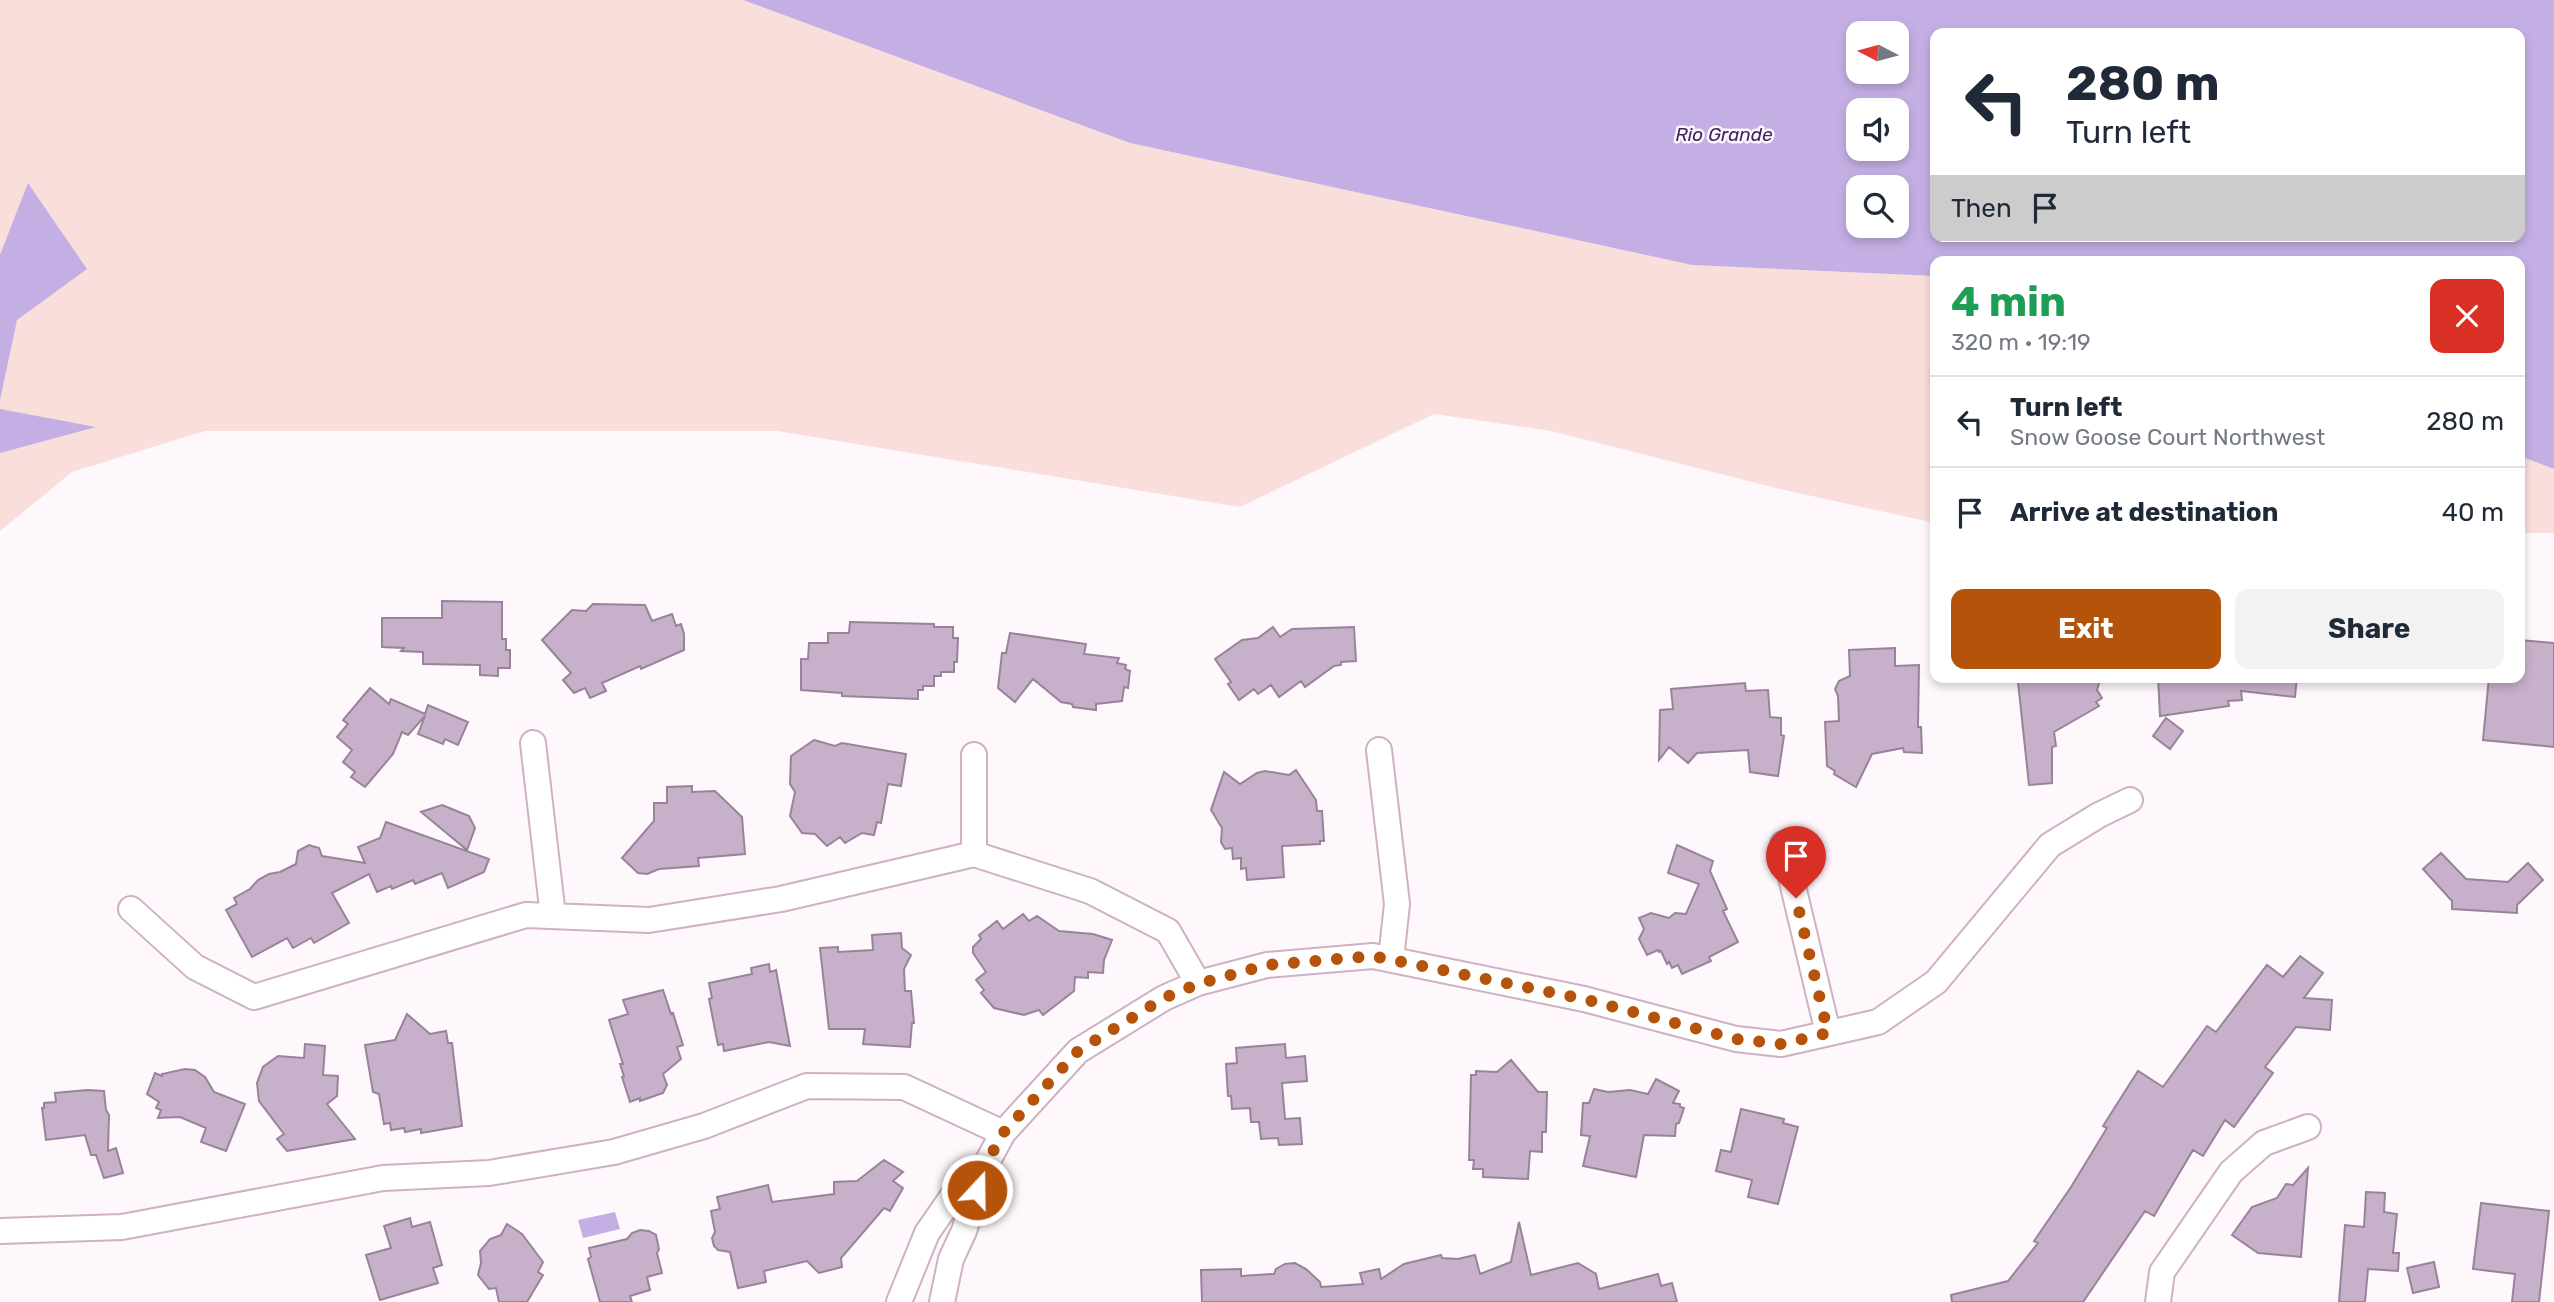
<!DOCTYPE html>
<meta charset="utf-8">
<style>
:root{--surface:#fff;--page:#f2f2f3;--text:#1f2937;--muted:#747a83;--line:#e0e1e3;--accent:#b45309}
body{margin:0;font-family:Rubik,sans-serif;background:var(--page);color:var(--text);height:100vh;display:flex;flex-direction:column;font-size:26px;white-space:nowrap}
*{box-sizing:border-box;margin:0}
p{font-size:23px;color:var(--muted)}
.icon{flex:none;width:38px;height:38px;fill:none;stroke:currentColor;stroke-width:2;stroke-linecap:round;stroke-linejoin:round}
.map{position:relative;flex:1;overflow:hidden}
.panel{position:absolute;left:1930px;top:256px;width:595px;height:427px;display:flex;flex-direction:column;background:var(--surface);border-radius:14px;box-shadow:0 4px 10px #0003}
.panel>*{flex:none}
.banner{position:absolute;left:1930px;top:28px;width:595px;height:214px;border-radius:14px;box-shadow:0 4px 10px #0003;background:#fff;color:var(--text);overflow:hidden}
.needle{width:46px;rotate:276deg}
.fabs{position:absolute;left:1846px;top:21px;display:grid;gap:14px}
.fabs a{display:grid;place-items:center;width:63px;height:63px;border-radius:14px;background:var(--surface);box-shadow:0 4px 10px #0003;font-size:35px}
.pin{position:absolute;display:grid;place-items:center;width:60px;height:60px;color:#fff;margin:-72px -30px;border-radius:50% 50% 50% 0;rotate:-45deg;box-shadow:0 0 7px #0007}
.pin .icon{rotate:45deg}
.me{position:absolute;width:77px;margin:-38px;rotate:21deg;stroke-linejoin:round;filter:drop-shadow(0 0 5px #0008)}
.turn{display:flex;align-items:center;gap:24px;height:147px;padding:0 21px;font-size:32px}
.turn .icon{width:91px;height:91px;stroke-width:2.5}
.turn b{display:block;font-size:49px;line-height:60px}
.then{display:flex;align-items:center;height:66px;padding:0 21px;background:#0003;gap:14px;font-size:26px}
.round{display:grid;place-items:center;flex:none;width:74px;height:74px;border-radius:14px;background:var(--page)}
.overview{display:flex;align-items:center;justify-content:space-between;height:119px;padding:0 21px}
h1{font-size:42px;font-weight:700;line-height:52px;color:#1e9e55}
.cta{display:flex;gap:14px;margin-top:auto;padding:14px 21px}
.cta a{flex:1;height:80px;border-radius:14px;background:var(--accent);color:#fff;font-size:28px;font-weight:700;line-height:80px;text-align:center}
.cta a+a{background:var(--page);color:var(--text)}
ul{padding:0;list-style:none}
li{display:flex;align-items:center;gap:21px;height:91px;padding:0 21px;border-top:2px solid var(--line)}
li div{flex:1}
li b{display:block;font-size:26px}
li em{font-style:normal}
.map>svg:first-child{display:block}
.green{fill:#fadedc}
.water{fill:#c4afe4;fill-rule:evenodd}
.building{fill:#c7b1ca;stroke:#98839a;stroke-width:2}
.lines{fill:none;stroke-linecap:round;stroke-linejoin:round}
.minor-casing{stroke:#cfb1c3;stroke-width:28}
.minor{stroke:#fff;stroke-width:24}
.route{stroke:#b45309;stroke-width:12;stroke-dasharray:0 21.6}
.labels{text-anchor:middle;stroke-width:5;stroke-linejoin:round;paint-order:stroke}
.water-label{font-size:19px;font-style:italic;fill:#412563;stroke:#fef7fb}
</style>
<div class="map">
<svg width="2554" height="1302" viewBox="0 0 2554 1302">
<rect width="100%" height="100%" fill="#fef7fb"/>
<path class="green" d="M0 0H743L1130 143 1692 265 1935 276V523L1780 489 1551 431 1434 414 1240 507 777 431H205L72 472 0 531Z
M2520 456 2554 469V533H2520Z"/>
<path class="water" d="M743 0H2554V469L2520 456V261H1936L1935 276 1692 265 1130 143ZM1897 33V72H1858V33ZM1936 33H2520V236H1936ZM1897 110V149H1858V110ZM1897 187V226H1858V187Z
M28 183 87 269 17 320 0 400V255Z
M0 409 96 427 0 453Z
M615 1212 620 1229 583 1238 578 1220Z"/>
<path class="building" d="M442 601 502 602V639H506V650H510V668H498V676L480 675V665L423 664V652L401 651 404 648 382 647V618H442Z
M593 604 645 605 652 621 672 614 676 626 681 624 684 634V650L641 669 640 666 602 683 606 691 590 698 585 688 574 693 563 680 571 673 542 640 572 610 586 611Z
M850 622 934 624V627H953V638H958L957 662H954V672H941V676H934V686H923V690H918V699L842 696V693L801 690V659H808L809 643H828V633H849Z
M1273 627 1280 637 1292 629 1354 627 1356 661 1341 662V665L1334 666 1305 687 1301 681 1279 697 1271 685 1258 694 1254 689 1239 700 1228 684 1231 682 1215 659 1242 640 1258 638Z
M1010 633 1086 644 1084 654 1119 658 1117 663 1126 665 1125 669 1130 671 1128 688 1124 687 1122 701 1096 704V710L1073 707 1072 704 1061 702 1033 679 1015 702 998 688 1002 653H1006Z
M2520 640 2554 643V747L2483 740 2489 677H2520Z
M1895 648V666L1919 665 1918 727H1921L1922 753 1904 752 1903 748 1872 754 1856 787 1834 774 1835 771 1827 766 1825 722 1839 721 1838 696 1835 689 1839 681 1850 676 1849 650Z
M2024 677H2101L2097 690 2102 698 2096 702 2099 706 2054 732 2056 746 2052 747V783L2029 785 2018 682Z
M2158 677H2297L2295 697 2241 691 2242 700 2228 701 2229 706 2160 716Z
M1745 683 1746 691 1768 690 1770 717 1781 718V735L1784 736 1778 776 1750 772 1748 750 1697 753 1688 763 1669 747 1659 760 1660 710 1673 709 1671 689Z
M370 688 389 704 391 699 425 714 428 705 468 722 458 745 445 739 443 744 418 734 425 716 408 735 402 732 393 754 365 787 351 777 355 772 343 762 352 750 337 737 348 724 343 720Z
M2166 718 2183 731 2170 749 2153 736Z
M814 740 835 746 842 743 906 754 901 786 888 784 881 823 877 822 874 835 862 833 845 843 840 837 827 846 815 834 802 833 790 816 795 792 790 784 791 756Z
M1296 770 1316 800 1317 811H1322L1324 841H1320V844L1282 846 1284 877 1247 880 1246 868 1241 869V858L1233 859 1232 848 1225 849 1221 842 1222 828 1211 810 1224 772 1240 784 1257 773 1265 771 1289 775Z
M692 786V792L715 791 742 817 745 854 698 858 699 866 659 869 647 874 638 873 622 858 654 821V803H667V787Z
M442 805 469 816 475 828 467 850 421 812Z
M386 822 489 859 484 872 448 888 442 873 415 884 413 880 392 889 391 886 377 892 369 874 332 893 349 923 314 943 311 938 293 948 287 938 252 957 226 910 237 904 234 898 250 889 258 880 269 874 280 872 296 864 298 851 309 845 319 848 322 856 365 863 358 847 380 838Z
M1677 845 1713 861 1710 871 1727 909 1723 911 1738 942 1709 957 1711 961 1682 974 1678 965 1672 968 1669 962 1667 964 1661 951 1659 952 1658 950 1647 955 1639 939 1644 929 1639 918 1651 913 1669 918 1675 913 1686 914 1699 884 1668 873Z
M2441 853 2466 879 2508 882 2528 863 2543 880 2517 905V913L2452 909V901L2423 869Z
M1023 914 1029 921 1037 916 1059 931 1093 934 1112 940 1104 960 1103 973 1088 972V978L1075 977 1074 991 1043 1015 1039 1010 1024 1015 994 1008 981 993 984 990 976 980 986 972 973 953V947L981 939 979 935 997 921 1003 929Z
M901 933 902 948 911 955 904 969 905 991H911L914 1023H912L910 1047 863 1044 865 1029H829L820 948 838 947V952L873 950 872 935Z
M2300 956 2323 973 2304 998 2332 1000 2330 1030 2296 1027 2265 1067 2273 1073 2234 1127 2225 1120 2203 1156 2193 1150 2154 1216 2145 1211 2083 1302H1952L1951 1295 2008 1281 2038 1243 2034 1241 2071 1187 2107 1128 2103 1126 2138 1071 2163 1087 2207 1026 2216 1032 2267 965 2283 977Z
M769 964 770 972 776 970 790 1046 769 1042 724 1051 723 1044 718 1045 709 999 712 998 709 983 752 974 751 968Z
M663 990 671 1014 673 1013 683 1045 677 1047 681 1059 663 1074 667 1085 663 1093 640 1101V1098L630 1102 622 1077 624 1076 620 1064H623L609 1020 628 1014 623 1000Z
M407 1014 430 1034 446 1031 448 1043H452L462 1126 421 1133V1129L405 1132 404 1128 391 1130 390 1123 384 1124 379 1094 373 1092 365 1045 395 1040Z
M305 1044 325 1046 323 1075 338 1076 337 1096 327 1104 355 1139 287 1151 277 1139 284 1134 259 1101 257 1083 263 1067 278 1056 304 1058Z
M1285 1044 1286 1058 1305 1056 1307 1081 1282 1083 1285 1119 1300 1118 1302 1144 1279 1145 1278 1138 1261 1139 1259 1122H1251L1250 1108 1232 1109 1231 1096H1228L1226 1064 1237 1063 1236 1048Z
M1511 1060 1538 1092H1547L1546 1132H1542V1152L1530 1151 1528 1179 1483 1177V1169H1473L1474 1160H1469L1471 1075H1476V1071L1497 1072Z
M185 1069 195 1070 205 1077 214 1092 245 1104 226 1151 201 1142 206 1128 180 1117 158 1118 161 1110 156 1108 159 1102 147 1094 155 1073 162 1076V1074Z
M1656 1079 1679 1091 1673 1103 1680 1104V1107L1684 1108 1679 1123 1676 1124 1675 1136 1644 1135 1636 1177 1583 1166 1590 1136 1581 1135 1583 1103H1589L1594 1089 1608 1092 1630 1090 1648 1094Z
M87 1090 104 1091 106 1110 109 1115 108 1151 116 1148 123 1173 104 1178 96 1155H91L85 1135 46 1140 42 1108H44V1103L56 1102 55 1093Z
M1741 1109 1784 1119 1783 1123 1798 1127 1778 1204 1748 1197 1752 1180 1716 1171 1721 1150 1731 1152Z
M884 1160 903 1172 893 1181 903 1188 890 1211 884 1208 841 1258 842 1267 819 1273 807 1261 764 1271 766 1282 738 1288 730 1252 718 1250 714 1246 712 1238 715 1232 711 1211 720 1209 717 1197 768 1185 772 1202 834 1194V1182L857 1181Z
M2308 1168 2301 1257 2258 1253 2232 1235 2252 1207 2277 1198 2286 1184 2293 1185Z
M2366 1192 2385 1193 2384 1212 2397 1214 2393 1253H2399L2398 1271 2368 1269 2365 1302H2339L2345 1225 2364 1227Z
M2481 1203 2549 1211 2539 1302H2512L2515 1274 2473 1269Z
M410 1218 412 1227 430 1222 442 1265 433 1268 438 1283 380 1300 366 1255 391 1248 384 1226Z
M1519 1222 1531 1275 1578 1263 1596 1274 1599 1289 1658 1274 1661 1286 1672 1283 1677 1302H1202L1201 1270 1241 1269V1276L1274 1274 1276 1269 1285 1264 1295 1263 1306 1269 1320 1282 1321 1287 1363 1284 1360 1273 1379 1269 1381 1279 1404 1264 1441 1255 1442 1258 1458 1259 1475 1255 1480 1274 1511 1262Z
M507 1224 522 1234 543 1262 538 1272 543 1275 527 1302H499L496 1288 489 1289 478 1275 481 1263 480 1251 490 1239 501 1235Z
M640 1230 649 1231 656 1235 659 1249 657 1253 662 1273 647 1277 650 1290 630 1296 632 1302H600L588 1259 591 1257 589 1248 627 1239 632 1233Z
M2434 1262 2439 1287 2413 1293 2407 1268Z"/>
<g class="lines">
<defs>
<path id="minor" d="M533 743 553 916
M1379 750 1397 904 1391 959
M974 755V854
M1783 844 1828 1033
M131 909 195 967 254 997 526 915 649 920 781 899 974 854 1090 891 1168 931 1198 983
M983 1170 1003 1133 1078 1051 1164 998 1198 983 1267 965 1373 956 1584 999 1736 1039 1781 1044 1878 1022 1936 982 2050 845 2099 815 2130 800
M0 1231 122 1227 383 1178 489 1173 614 1152 704 1126 807 1086 904 1087 1003 1133
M899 1302 927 1233 956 1191 983 1170 964 1231 951 1259 942 1302
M2158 1302 2162 1272 2231 1172 2264 1143 2308 1127"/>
</defs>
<use href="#minor" class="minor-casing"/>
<use href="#minor" class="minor"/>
</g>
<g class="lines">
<path class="route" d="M977 1190 983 1170 1003 1133 1078 1051 1164 998 1198 984 1267 965 1373 956 1584 999 1736 1039 1781 1044 1828 1033 1796 898"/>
</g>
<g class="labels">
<g class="water-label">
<text x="1724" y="141">Rio Grande</text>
</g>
</g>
</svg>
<div class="fabs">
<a><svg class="needle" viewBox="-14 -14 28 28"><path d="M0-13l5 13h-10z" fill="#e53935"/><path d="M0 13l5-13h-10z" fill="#747a83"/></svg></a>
<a><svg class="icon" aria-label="sound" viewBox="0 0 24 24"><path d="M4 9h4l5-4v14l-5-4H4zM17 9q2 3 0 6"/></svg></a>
<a><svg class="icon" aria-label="search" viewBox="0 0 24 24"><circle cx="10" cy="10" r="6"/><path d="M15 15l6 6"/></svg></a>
</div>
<div class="pin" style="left:1796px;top:898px;background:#d93025"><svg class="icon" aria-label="arrive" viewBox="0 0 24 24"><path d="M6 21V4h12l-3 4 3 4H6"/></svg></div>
<svg class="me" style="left:977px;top:1190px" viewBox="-20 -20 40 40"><circle r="17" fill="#b45309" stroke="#fff" stroke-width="3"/><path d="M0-11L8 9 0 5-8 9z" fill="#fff"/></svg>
<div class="banner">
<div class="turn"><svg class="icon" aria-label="left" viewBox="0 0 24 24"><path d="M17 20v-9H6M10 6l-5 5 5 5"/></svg><div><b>280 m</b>Turn left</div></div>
<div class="then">Then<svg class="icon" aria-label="arrive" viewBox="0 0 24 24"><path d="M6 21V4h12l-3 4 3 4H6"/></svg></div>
</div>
<section class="panel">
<div class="overview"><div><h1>4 min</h1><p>320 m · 19:19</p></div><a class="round" style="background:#d93025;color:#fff"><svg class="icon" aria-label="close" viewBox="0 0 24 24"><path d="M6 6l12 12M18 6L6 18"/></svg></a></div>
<ul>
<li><svg class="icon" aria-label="left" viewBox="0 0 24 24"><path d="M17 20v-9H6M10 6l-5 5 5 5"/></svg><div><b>Turn left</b><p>Snow Goose Court Northwest</p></div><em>280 m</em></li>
<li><svg class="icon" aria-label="arrive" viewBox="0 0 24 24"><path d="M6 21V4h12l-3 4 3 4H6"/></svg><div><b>Arrive at destination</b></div><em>40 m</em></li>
</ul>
<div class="cta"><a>Exit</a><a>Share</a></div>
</section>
</div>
